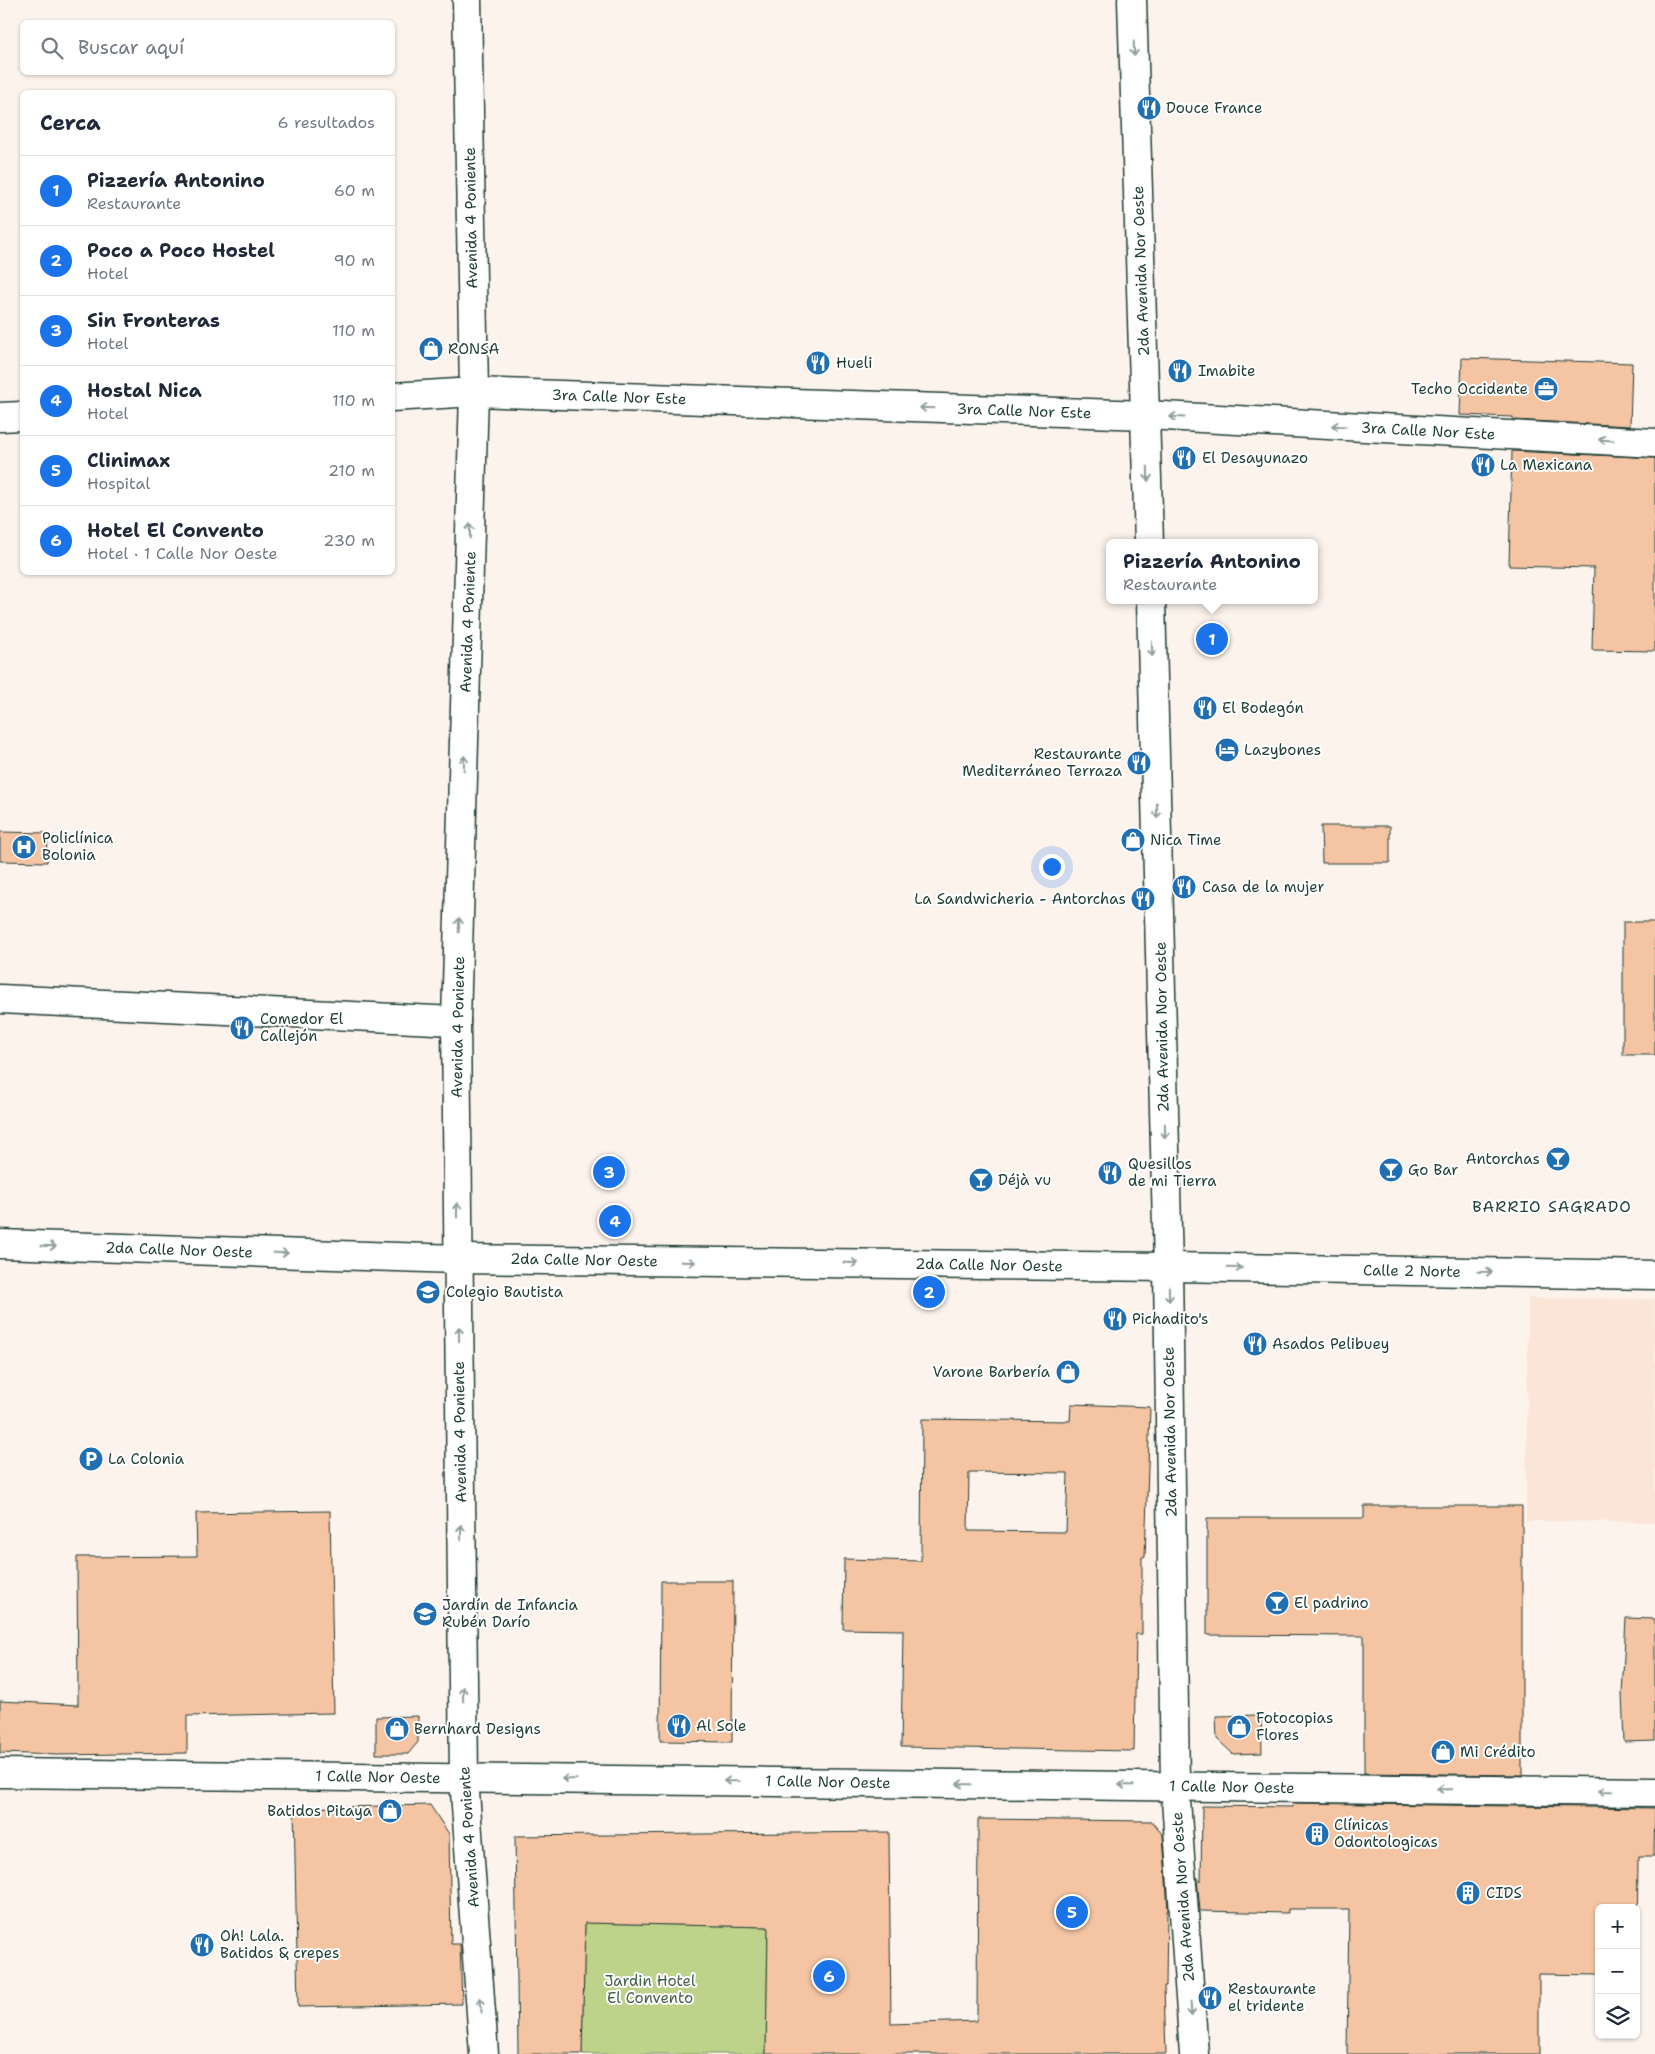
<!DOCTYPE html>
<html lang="es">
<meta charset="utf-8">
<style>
:root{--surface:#fff;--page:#f2f2f3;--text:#1f2937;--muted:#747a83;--line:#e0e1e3;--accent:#1a73e8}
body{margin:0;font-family:"Shantell Sans",sans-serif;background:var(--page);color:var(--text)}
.controls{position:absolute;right:15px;bottom:15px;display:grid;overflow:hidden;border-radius:8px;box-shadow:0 1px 4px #0004}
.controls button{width:45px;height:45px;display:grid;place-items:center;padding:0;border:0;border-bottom:1px solid var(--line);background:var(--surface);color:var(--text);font:25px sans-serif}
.you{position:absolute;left:1051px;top:866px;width:18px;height:18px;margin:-12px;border:4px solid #fff;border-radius:50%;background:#1a73e8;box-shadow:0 0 0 8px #1a73e833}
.badge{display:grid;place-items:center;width:32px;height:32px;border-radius:50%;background:var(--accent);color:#fff;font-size:16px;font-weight:700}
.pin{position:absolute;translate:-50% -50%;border:2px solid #fff;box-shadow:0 1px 5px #0006}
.popup{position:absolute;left:1106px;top:539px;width:212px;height:65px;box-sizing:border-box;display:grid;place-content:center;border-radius:8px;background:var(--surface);filter:drop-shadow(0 1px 4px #0005);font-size:16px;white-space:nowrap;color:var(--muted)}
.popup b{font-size:19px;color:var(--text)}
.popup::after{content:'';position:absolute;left:50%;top:100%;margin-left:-10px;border:10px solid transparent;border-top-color:var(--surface)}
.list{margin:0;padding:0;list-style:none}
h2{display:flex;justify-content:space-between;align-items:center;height:65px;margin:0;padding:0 20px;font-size:21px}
h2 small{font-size:16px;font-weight:400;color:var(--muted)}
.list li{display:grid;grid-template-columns:32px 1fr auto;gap:15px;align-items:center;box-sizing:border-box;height:70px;padding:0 20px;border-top:1px solid var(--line)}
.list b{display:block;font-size:19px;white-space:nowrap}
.list p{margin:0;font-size:16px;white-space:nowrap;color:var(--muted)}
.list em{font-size:16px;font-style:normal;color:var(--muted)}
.icon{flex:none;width:28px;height:28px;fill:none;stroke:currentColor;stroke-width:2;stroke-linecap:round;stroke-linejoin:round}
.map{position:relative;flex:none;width:1655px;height:2054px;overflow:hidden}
.search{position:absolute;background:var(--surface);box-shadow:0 1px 4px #0004;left:20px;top:20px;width:375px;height:55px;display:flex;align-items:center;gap:12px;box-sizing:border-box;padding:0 18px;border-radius:8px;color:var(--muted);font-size:19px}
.panel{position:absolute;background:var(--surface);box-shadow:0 1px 4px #0004;left:20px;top:90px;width:375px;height:485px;border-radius:8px}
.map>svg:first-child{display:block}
.built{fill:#fae5d7}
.green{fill:#bdd38a;stroke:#6e885f}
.building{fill:#f4c4a3;stroke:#1f3d34;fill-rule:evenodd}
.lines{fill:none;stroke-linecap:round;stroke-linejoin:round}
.minor-casing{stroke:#1f3d34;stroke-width:31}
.tertiary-casing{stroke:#1f3d34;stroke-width:31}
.minor{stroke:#fff;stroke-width:28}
.tertiary{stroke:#fff;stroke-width:28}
.oneway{stroke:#8f9e9a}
.labels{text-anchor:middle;stroke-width:4;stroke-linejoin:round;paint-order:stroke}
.poi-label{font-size:15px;fill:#1f3d34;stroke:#fff;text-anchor:start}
.street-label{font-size:15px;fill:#1f3d34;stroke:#fff}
.park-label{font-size:15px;fill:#46624a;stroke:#fff}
.neighbourhood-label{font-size:16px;letter-spacing:1px;fill:#1f3d34;stroke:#fff}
</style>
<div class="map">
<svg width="1655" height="2054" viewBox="0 0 1655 2054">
<rect width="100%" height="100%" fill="#fdf3ed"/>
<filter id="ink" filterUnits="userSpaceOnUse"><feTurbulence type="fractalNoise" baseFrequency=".02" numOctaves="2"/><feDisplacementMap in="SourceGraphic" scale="10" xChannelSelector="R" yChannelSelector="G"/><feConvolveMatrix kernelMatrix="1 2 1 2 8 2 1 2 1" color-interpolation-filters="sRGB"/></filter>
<g filter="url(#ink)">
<!-- built -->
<polygon class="built" points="1528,1298 1655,1299 1655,1522 1526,1521"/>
<!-- green -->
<polygon class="green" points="585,1923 768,1927 766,2054 582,2054"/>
<!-- building -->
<g class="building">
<polygon points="1462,358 1632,363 1630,426 1513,420 1513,417 1460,415"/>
<polygon points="1512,451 1655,458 1655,651 1592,650 1594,568 1509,566"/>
<polygon points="1321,826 1390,826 1390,863 1322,863"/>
<polygon points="0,832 48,833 47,862 0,861"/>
<rect x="1623" y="922" width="32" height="133"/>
<path d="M 1071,1404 L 1150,1407 L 1145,1557 L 1142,1557 L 1142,1634 L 1136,1634 L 1134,1751 L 901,1747 L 903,1630 L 843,1629 L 844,1559 L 921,1561 L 922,1419 L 1070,1421 ZM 969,1472 L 1068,1473 L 1066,1532 L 968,1531 Z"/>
<polygon points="1364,1506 1522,1506 1522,1775 1364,1773 1364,1636 1207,1635 1207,1518 1364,1518"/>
<polygon points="330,1511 334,1713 187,1716 187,1753 58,1755 0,1753 0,1701 78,1705 77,1557 197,1556 196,1513"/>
<polygon points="661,1581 733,1581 732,1742 660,1741"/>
<polygon points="1626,1618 1655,1619 1655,1741 1624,1742 1622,1694"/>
<polygon points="1261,1715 1262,1753 1233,1754 1217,1739 1216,1716"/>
<polygon points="418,1716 418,1742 408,1754 376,1754 376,1717"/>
<polygon points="1293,1803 1655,1808 1654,1856 1638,1856 1637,1955 1636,1908 1599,1908 1599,1975 1539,1974 1539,2054 1347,2054 1349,1909 1288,1909 1288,1913 1200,1911 1197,1877 1201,1882 1202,1806 1293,1807"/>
<polygon points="430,1805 449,1834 451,1944 460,1944 462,2004 298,2007 294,1808"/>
<polygon points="978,1819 1151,1821 1163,1835 1168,1911 1167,1911 1166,1986 1164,1986 1166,2054 766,2054 768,1927 585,1923 582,2054 518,2054 515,1836 889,1832 891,2024 977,2021"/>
</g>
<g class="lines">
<defs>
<g id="minor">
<polyline points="392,397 474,392 1146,415 1655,443"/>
<polyline points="0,417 22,416"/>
<polyline points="0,999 456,1021"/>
<polyline points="0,1244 458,1259 1168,1267 1655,1275"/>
<polyline points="464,1778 456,1021 474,392 467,0"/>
</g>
<g id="tertiary">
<polyline points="1132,0 1149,543"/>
<polyline points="1151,600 1168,1267 1175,1786 1194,2054"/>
<polyline points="0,1773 1655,1792"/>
<polyline points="464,1778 484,2054"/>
</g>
</defs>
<!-- minor casing -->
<use href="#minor" class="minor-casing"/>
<!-- tertiary casing -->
<use href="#tertiary" class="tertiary-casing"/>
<!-- minor -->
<use href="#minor" class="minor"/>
<!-- tertiary -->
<use href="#tertiary" class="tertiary"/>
</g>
<!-- one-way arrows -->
<defs><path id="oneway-shaft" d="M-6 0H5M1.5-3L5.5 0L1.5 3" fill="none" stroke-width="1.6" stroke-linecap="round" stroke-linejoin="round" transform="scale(1.25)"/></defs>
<g class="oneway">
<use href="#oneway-shaft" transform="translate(1134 49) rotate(88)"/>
<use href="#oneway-shaft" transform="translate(927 408) rotate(-178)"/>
<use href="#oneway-shaft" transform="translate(1177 417) rotate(-177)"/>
<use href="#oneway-shaft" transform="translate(1339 426) rotate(-177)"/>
<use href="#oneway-shaft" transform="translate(1606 440) rotate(-177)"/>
<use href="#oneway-shaft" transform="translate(1148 474) rotate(89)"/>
<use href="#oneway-shaft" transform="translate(470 531) rotate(-88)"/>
<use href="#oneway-shaft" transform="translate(1152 649) rotate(89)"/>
<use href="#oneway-shaft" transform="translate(464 763) rotate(-88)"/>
<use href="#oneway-shaft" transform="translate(1157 811) rotate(89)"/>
<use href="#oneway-shaft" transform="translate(459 925) rotate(-88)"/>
<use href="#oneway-shaft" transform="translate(1165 1131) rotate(89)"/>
<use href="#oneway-shaft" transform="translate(457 1210) rotate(-90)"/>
<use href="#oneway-shaft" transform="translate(49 1246) rotate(2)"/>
<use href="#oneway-shaft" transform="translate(281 1253) rotate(2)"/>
<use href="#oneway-shaft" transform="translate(688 1262) rotate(1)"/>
<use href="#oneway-shaft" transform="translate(851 1263) rotate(1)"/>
<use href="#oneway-shaft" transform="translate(1235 1268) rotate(1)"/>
<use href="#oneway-shaft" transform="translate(1485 1272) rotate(1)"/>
<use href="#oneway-shaft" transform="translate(1169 1294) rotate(89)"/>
<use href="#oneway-shaft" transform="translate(459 1334) rotate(-91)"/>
<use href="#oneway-shaft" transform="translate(461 1532) rotate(-91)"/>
<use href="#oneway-shaft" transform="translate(463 1694) rotate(-91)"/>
<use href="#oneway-shaft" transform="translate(569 1779) rotate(-179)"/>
<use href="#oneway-shaft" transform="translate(731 1781) rotate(-179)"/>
<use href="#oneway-shaft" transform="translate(964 1784) rotate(-179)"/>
<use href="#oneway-shaft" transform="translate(1126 1785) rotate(-179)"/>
<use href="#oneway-shaft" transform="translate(1444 1789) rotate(-179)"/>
<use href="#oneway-shaft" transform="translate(1606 1791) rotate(-179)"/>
<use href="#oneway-shaft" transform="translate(481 2005) rotate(-94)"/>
<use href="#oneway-shaft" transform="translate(1191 2009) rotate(86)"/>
</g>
</g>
<!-- icons -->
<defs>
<symbol id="restaurant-disc" viewBox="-11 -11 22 22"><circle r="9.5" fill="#1f6fb2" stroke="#fff"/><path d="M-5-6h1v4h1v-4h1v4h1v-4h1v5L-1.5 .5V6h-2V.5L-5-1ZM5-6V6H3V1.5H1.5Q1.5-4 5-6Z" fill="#fff"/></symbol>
<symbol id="shop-disc" viewBox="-11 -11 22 22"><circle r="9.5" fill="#1f6fb2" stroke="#fff"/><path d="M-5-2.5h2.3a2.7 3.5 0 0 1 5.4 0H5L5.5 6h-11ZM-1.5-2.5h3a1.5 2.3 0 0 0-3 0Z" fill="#fff"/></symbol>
<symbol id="office-disc" viewBox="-11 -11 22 22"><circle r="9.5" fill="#1f6fb2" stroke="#fff"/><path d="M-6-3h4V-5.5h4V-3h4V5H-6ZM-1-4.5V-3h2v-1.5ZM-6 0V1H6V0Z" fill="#fff"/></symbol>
<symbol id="hotel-disc" viewBox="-11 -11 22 22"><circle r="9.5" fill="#1f6fb2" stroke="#fff"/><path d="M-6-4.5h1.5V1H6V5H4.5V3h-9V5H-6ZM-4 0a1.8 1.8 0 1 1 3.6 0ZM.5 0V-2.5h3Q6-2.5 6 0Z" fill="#fff"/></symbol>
<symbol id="hospital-disc" viewBox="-11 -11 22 22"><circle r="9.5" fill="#1f6fb2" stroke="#fff"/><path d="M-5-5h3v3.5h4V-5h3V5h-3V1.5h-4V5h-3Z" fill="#fff"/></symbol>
<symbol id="bar-disc" viewBox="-11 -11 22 22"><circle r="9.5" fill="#1f6fb2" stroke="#fff"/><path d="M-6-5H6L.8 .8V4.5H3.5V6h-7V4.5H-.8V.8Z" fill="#fff"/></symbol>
<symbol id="school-disc" viewBox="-11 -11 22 22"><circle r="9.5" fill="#1f6fb2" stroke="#fff"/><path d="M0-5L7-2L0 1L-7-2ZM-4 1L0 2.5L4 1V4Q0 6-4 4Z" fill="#fff"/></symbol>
<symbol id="parking-disc" viewBox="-11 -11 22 22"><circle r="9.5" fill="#1f6fb2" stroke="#fff"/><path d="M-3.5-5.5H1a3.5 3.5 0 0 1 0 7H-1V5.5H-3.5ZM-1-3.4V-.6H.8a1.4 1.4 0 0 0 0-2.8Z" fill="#fff"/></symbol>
<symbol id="building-disc" viewBox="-11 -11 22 22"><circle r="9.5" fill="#1f6fb2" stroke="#fff"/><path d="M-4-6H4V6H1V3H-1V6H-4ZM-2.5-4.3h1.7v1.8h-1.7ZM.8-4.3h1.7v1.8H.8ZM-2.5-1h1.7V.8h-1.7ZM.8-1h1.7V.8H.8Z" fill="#fff"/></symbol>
</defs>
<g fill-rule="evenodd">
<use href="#restaurant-disc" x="1135" y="94" width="28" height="28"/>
<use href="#shop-disc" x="417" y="335" width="28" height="28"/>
<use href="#restaurant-disc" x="804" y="349" width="28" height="28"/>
<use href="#restaurant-disc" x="1166" y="357" width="28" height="28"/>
<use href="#office-disc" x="1532" y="375" width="28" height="28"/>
<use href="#restaurant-disc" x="1170" y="444" width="28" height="28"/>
<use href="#restaurant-disc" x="1469" y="451" width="28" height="28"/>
<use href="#restaurant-disc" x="1191" y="694" width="28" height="28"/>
<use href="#hotel-disc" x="1213" y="736" width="28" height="28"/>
<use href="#restaurant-disc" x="1125" y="749" width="28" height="28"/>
<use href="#shop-disc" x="1119" y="826" width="28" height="28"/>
<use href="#hospital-disc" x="10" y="833" width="28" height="28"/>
<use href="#restaurant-disc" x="1170" y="873" width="28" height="28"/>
<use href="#restaurant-disc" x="1129" y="885" width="28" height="28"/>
<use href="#restaurant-disc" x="228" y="1014" width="28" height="28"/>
<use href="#bar-disc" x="1544" y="1145" width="28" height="28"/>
<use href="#bar-disc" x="1377" y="1156" width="28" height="28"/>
<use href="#restaurant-disc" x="1096" y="1159" width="28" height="28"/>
<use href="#bar-disc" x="967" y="1166" width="28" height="28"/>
<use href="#school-disc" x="414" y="1278" width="28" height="28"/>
<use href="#restaurant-disc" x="1101" y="1305" width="28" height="28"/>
<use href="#restaurant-disc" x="1241" y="1330" width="28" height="28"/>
<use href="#shop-disc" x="1054" y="1358" width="28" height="28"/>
<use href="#parking-disc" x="77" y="1445" width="28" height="28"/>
<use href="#bar-disc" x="1263" y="1589" width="28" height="28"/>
<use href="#school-disc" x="411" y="1600" width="28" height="28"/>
<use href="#restaurant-disc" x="665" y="1712" width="28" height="28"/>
<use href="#shop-disc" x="1225" y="1713" width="28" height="28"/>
<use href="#shop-disc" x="383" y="1715" width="28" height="28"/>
<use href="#shop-disc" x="1429" y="1738" width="28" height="28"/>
<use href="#shop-disc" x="376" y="1797" width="28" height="28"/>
<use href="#building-disc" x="1303" y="1820" width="28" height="28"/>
<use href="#building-disc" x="1454" y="1879" width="28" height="28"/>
<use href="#restaurant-disc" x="188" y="1931" width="28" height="28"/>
<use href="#restaurant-disc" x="1196" y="1984" width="28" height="28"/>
</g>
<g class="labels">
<!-- poi labels -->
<g class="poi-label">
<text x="1166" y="113">Douce France</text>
<text x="448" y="354">RONSA</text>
<text x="836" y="368">Hueli</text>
<text x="1198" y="376">Imabite</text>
<text x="1528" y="394" text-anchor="end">Techo Occidente</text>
<text x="1202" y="463">El Desayunazo</text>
<text x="1500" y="470">La Mexicana</text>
<text x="1222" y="713">El Bodegón</text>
<text x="1244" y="755">Lazybones</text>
<text x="1122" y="759" text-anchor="end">Restaurante<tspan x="1122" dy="17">Mediterráneo Terraza</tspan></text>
<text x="42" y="843">Policlínica<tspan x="42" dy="17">Bolonia</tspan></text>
<text x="1150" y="845">Nica Time</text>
<text x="1202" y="892">Casa de la mujer</text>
<text x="1126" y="904" text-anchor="end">La Sandwicheria - Antorchas</text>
<text x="260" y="1024">Comedor El<tspan x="260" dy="17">Callejón</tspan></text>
<text x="1540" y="1164" text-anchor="end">Antorchas</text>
<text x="1128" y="1169">Quesillos<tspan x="1128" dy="17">de mi Tierra</tspan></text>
<text x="1408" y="1175">Go Bar</text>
<text x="998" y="1185">Déjà vu</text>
<text x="446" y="1297">Colegio Bautista</text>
<text x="1132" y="1324">Pichadito's</text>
<text x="1272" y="1349">Asados Pelibuey</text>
<text x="1050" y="1377" text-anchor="end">Varone Barbería</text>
<text x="108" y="1464">La Colonia</text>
<text x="1294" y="1608">El padrino</text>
<text x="442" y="1610">Jardín de Infancia<tspan x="442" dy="17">Rubén Darío</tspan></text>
<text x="1256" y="1723">Fotocopias<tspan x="1256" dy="17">Flores</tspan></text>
<text x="696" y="1731">Al Sole</text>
<text x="414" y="1734">Bernhard Designs</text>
<text x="1460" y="1757">Mi Crédito</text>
<text x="372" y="1816" text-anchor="end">Batidos Pitaya</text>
<text x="1334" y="1830">Clínicas<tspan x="1334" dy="17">Odontologicas</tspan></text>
<text x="1486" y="1898">CIDS</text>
<text x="220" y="1941">Oh! Lala.<tspan x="220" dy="17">Batidos &amp; crepes</tspan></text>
<text x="1228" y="1994">Restaurante<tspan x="1228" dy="17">el tridente</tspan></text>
</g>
<!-- street labels -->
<g class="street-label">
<text transform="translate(471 218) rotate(-91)" y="5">Avenida 4 Poniente</text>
<text transform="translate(1141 271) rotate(-92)" y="5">2da Avenida Nor Oeste</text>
<text transform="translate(619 397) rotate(2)" y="5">3ra Calle Nor Este</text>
<text transform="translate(1024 411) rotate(2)" y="5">3ra Calle Nor Este</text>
<text transform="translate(1428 431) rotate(3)" y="5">3ra Calle Nor Este</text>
<text transform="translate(468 622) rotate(-88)" y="5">Avenida 4 Poniente</text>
<text transform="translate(458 1027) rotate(-89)" y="5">Avenida 4 Poniente</text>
<text transform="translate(1162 1027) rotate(-91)" y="5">2da Avenida Nor Oeste</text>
<text transform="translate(179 1250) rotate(2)" y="5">2da Calle Nor Oeste</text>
<text transform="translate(584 1260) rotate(1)" y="5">2da Calle Nor Oeste</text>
<text transform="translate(989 1265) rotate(1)" y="5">2da Calle Nor Oeste</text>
<text transform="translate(1412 1271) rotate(1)" y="5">Calle 2 Norte</text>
<text transform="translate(460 1432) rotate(-91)" y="5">Avenida 4 Poniente</text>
<text transform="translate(1170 1432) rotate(-91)" y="5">2da Avenida Nor Oeste</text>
<text transform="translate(378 1777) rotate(1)" y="5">1 Calle Nor Oeste</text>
<text transform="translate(828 1782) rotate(1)" y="5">1 Calle Nor Oeste</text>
<text transform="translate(1232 1787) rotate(1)" y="5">1 Calle Nor Oeste</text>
<text transform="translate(469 1837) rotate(-94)" y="5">Avenida 4 Poniente</text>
<text transform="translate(1183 1897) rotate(-94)" y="5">2da Avenida Nor Oeste</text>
</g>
<!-- park labels -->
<g class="park-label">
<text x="650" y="1986">Jardin Hotel<tspan x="650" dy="17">El Convento</tspan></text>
</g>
<!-- neighbourhood labels -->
<g class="neighbourhood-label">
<text x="1552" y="1212">BARRIO SAGRADO</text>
</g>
</g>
</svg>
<div class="controls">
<button>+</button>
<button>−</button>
<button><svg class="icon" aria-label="layers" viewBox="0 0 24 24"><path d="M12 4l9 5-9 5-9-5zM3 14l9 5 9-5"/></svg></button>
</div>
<div class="you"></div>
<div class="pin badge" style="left:1212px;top:639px">1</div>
<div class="popup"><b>Pizzería Antonino</b>Restaurante</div>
<div class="pin badge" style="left:929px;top:1292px">2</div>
<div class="pin badge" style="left:609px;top:1172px">3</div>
<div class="pin badge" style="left:615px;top:1221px">4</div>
<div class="pin badge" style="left:1072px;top:1912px">5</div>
<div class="pin badge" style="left:829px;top:1976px">6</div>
<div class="search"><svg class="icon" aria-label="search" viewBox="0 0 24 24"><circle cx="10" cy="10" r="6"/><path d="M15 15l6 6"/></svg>Buscar aquí</div>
<section class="panel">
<h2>Cerca<small>6 resultados</small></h2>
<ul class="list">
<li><span class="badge">1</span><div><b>Pizzería Antonino</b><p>Restaurante</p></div><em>60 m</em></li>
<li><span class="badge">2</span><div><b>Poco a Poco Hostel</b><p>Hotel</p></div><em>90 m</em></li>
<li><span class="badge">3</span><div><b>Sin Fronteras</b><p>Hotel</p></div><em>110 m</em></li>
<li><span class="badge">4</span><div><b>Hostal Nica</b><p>Hotel</p></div><em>110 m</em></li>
<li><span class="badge">5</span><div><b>Clinimax</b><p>Hospital</p></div><em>210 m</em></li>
<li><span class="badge">6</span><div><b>Hotel El Convento</b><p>Hotel · 1 Calle Nor Oeste</p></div><em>230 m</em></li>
</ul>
</section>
</div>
